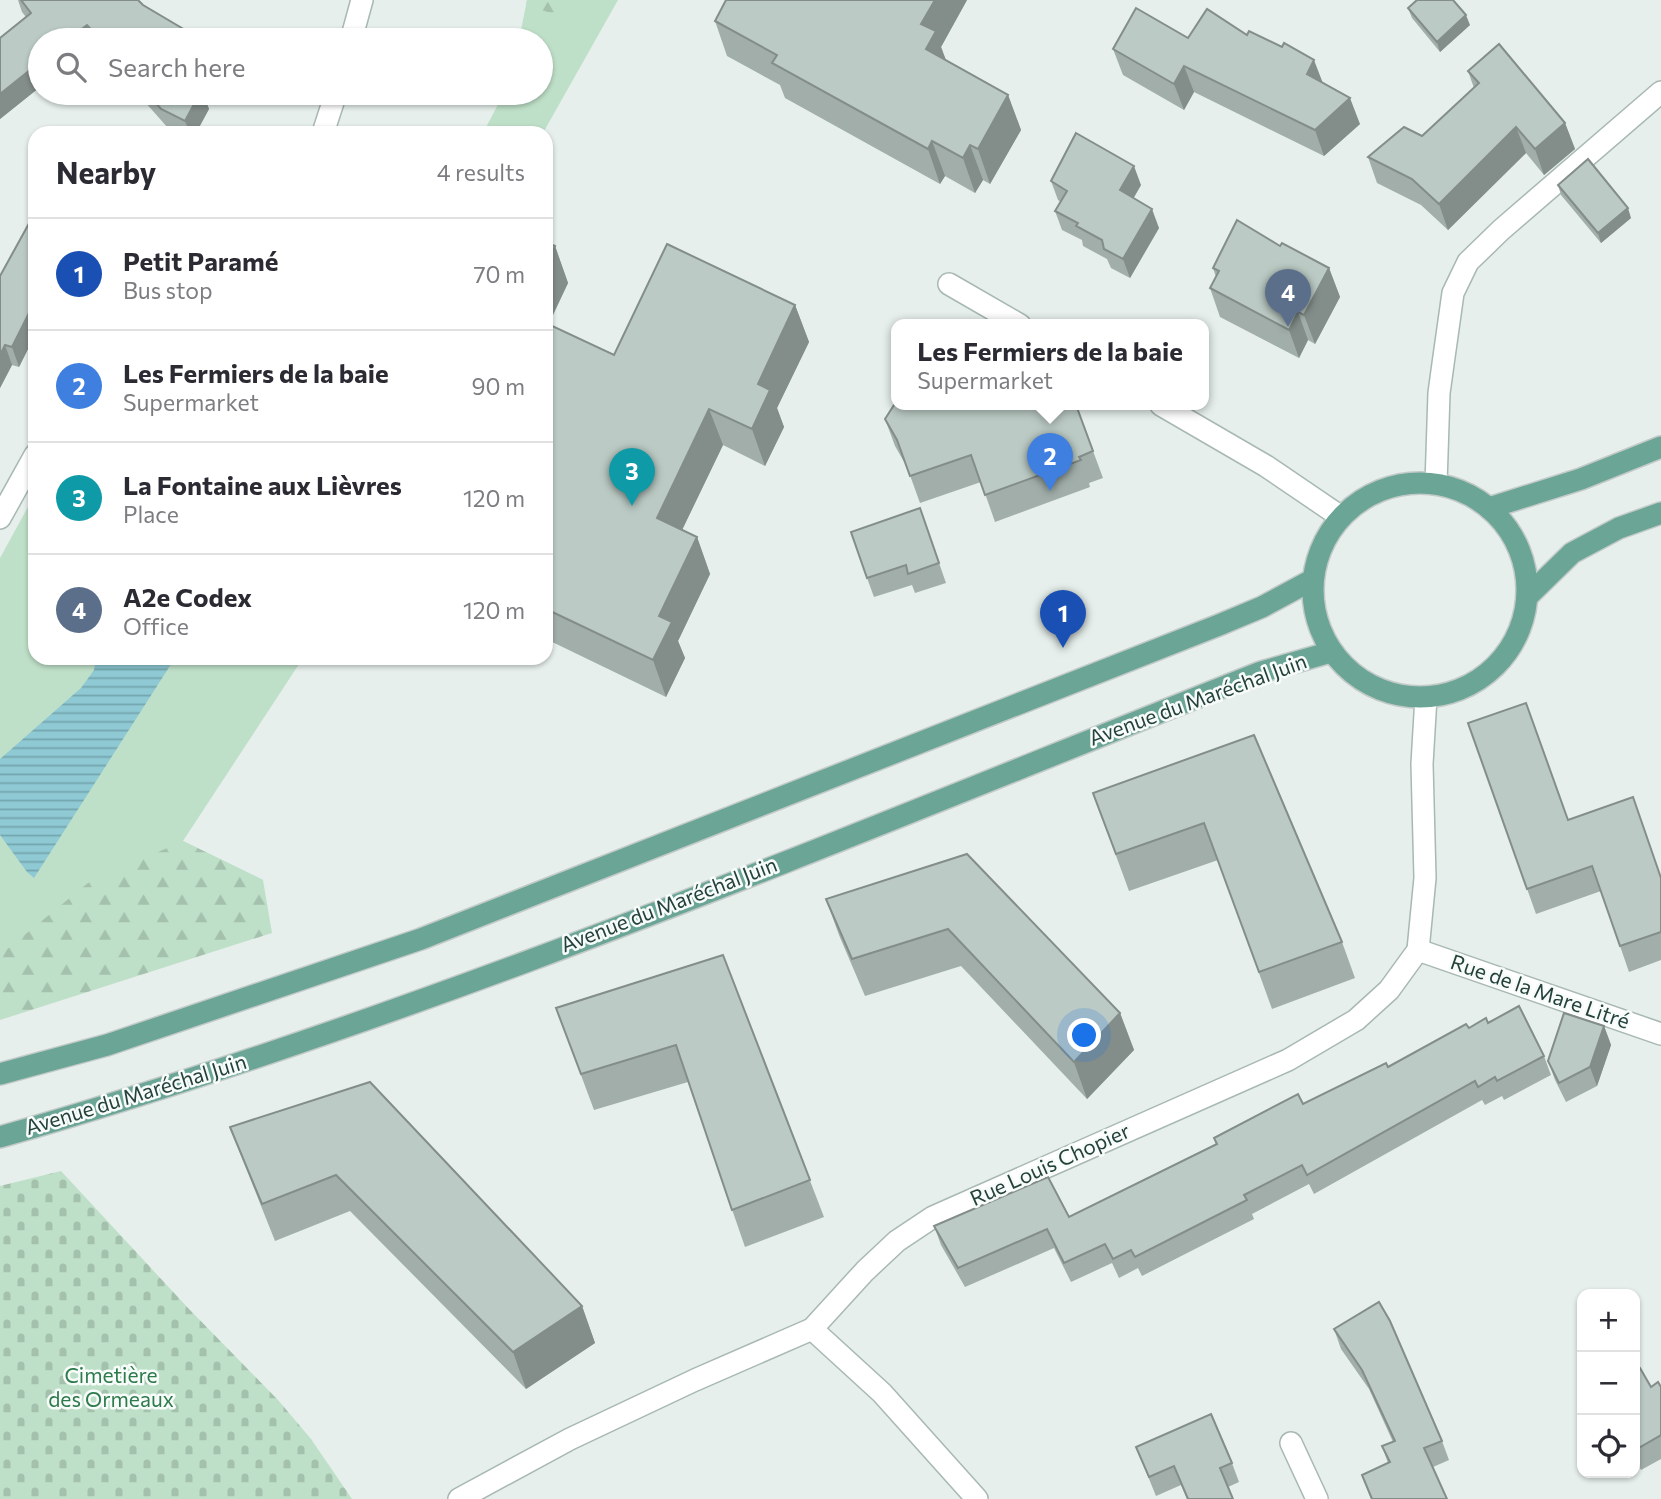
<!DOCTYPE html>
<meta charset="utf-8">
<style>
:root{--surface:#fff;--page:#f7f7f7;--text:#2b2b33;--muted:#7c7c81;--line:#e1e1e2;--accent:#855347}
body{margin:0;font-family:Commissioner,sans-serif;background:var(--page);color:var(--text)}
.controls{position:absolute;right:21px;bottom:21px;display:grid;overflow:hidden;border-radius:14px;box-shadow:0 2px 5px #0004}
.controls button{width:63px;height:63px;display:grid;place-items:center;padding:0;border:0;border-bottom:2px solid var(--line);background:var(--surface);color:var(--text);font:35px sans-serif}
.you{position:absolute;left:1085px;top:1036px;width:24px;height:24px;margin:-18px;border:5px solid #fff;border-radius:50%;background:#1a73e8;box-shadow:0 0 0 10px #1a73e833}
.badge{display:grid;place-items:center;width:46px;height:46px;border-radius:50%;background:var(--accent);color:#fff;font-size:23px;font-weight:700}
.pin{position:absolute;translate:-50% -58px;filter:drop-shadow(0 2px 4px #0008)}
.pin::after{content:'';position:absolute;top:37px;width:24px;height:21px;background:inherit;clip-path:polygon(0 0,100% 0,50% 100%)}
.popup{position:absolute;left:891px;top:319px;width:318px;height:91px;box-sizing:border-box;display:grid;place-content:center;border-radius:14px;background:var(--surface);filter:drop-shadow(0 2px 5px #0005);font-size:23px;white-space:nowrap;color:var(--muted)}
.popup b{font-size:26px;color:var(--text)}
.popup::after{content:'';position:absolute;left:50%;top:100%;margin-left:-14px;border:14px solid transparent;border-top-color:var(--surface)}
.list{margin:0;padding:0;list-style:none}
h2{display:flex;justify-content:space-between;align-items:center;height:91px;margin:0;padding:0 28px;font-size:30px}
h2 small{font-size:23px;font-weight:400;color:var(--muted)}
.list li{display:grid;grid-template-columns:46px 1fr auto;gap:21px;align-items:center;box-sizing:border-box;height:112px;padding:0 28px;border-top:2px solid var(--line)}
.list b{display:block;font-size:26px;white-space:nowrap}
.list p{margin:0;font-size:23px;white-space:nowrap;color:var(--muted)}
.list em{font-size:23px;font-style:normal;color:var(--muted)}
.icon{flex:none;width:38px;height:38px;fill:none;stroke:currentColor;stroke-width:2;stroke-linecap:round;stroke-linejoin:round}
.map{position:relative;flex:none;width:1661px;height:1499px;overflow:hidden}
.search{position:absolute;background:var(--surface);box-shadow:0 2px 5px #0004;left:28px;top:28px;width:525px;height:77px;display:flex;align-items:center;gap:18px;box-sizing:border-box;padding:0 24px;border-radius:38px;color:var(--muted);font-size:26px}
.panel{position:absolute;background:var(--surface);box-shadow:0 2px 5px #0004;left:28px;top:126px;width:525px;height:539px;border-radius:21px}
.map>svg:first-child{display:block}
.grass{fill:#bfe0c8}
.forest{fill:url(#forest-firs)}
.cemetery{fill:url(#cemetery-stones)}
.water{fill:url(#water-rules)}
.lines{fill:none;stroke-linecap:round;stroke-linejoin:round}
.minor-casing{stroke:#a8b8b2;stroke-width:24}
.primary-casing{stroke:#c2cac8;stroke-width:24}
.minor{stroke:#fff;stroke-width:21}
.primary{stroke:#6aa596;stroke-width:21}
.wall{fill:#a1aea9}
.shaded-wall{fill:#838d89}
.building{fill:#bbcac4;stroke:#838d89;stroke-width:2}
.labels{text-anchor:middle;stroke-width:5;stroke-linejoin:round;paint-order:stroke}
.street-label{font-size:21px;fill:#24423a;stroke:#f7fbf9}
.park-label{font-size:21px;fill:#2d7a4b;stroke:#f7fbf9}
</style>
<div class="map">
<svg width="1661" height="1499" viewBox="0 0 1661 1499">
<defs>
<pattern id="forest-firs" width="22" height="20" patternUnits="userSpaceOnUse" patternTransform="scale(1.75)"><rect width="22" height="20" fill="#bfe0c8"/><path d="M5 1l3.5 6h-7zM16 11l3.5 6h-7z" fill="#a4c1ad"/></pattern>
<pattern id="cemetery-stones" width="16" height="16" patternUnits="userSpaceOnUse" patternTransform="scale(1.75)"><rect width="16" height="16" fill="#bfe0c8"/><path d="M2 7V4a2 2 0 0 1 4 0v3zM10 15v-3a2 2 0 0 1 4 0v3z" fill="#a4c1ad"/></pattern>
<pattern id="water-rules" width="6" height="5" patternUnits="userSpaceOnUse" patternTransform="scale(1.75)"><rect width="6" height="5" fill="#8ec9d4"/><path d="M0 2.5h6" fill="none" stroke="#74a5ad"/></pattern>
</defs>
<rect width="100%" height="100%" fill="#e6efeb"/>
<!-- grass -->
<g class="grass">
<polygon points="527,0 618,0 543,133 483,133 504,93 541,93 541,40 519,40"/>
<polygon points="35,494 35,658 303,658 183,841 263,880 0,1019 0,558"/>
</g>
<!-- forest -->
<g class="forest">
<polygon points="527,0 581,0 570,19 526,5"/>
<polygon points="183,841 263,880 272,933 0,1020 0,955 88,883"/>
</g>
<!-- cemetery -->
<polygon class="cemetery" points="61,1171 188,1308 278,1400 311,1439 352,1499 0,1499 0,1186"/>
<!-- water -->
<polygon class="water" points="96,658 175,658 34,878 27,872 0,835 0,759 81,688 94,670"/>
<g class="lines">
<defs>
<g id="minor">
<polyline points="351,40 362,0"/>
<polyline points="323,133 336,93"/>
<polyline points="949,284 1020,325"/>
<polyline points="1161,405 1266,466 1341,517"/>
<polyline points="1436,484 1439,393 1443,364 1453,293 1468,262 1501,230 1661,92"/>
<polyline points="0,518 35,455"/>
<polyline points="1418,950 1661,1034"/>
<polyline points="812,1329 882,1393 977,1499"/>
<polyline points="1291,1443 1317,1499"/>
<polyline points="459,1499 570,1439 695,1380 812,1329 865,1271 897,1241 933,1217 1288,1060 1356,1020 1389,990 1418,950 1425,878 1422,764 1426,697"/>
</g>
<g id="primary">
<circle cx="1420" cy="590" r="107"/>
<polyline points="1489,508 1581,479 1661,447"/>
<polyline points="1527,597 1572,553 1619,528 1661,513"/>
<polyline points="0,1074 107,1045 421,939 1219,625 1262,607 1312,580"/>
<path d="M 0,1137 C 431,1014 845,837 1261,672 L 1331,652"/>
</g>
</defs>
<!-- minor casing -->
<use href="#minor" class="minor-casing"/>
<!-- primary casing -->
<use href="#primary" class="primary-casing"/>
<!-- minor -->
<use href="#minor" class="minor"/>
<!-- primary -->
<use href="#primary" class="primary"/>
</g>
<!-- wall -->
<g class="wall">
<polygon points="18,0 138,0 143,5 202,40 40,40 40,87 0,119 0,38 26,17 22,12"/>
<polygon points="726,0 967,0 941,47 946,60 1008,95 1021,130 990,184 983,180 975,193 945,176 940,184 785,98 780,85 727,56 715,21"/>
<polygon points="1408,8 1470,25 1440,52 1412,18"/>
<polygon points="1247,35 1322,82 1360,124 1324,156 1194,92 1184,110 1123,75 1113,49 1188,38"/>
<polygon points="1468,71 1565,123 1575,149 1544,175 1526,153 1448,230 1421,205 1377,183 1368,157 1422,136 1474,88"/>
<polygon points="137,93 203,93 209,109 196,133 178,133 168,128"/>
<polygon points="1051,181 1141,185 1133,198 1159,228 1130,278 1111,268 1107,259 1083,246 1082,240 1062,230 1055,211 1061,202 1058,200"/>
<polygon points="1558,185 1631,218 1601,243 1561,195"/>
<polygon points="35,220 35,335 19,367 12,365 0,388 0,276"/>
<polygon points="546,242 555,246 568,283 549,324 614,355 795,305 809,342 777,408 784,427 765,466 723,445 682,530 697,537 710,574 678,641 685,658 666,697 546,639"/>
<polygon points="1280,246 1329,268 1340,297 1315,344 1308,340 1299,358 1220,317 1210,288 1216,277 1213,268"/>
<polygon points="1076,405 1103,478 1089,483 1090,487 995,522 981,482 920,503 907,467 895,446 885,419"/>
<polygon points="920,508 946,583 915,593 912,585 874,597 867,578"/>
<polygon points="1468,723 1568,820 1661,877 1661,960 1629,972 1601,891 1536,914"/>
<polygon points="1254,735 1342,942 1355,978 1272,1009 1218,860 1129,891 1093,793"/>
<polygon points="967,854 1120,1013 1134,1050 1087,1099 961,966 865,996 839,935 826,899"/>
<polygon points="723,955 824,1217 745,1247 688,1082 594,1110 556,1008"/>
<polygon points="1488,1023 1544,1056 1551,1075 1504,1100 1502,1096 1485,1105 1482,1100 1314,1194 1309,1184 1252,1214 1254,1219 1142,1276 1138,1268 1119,1278 1112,1263 1071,1282 1054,1248 965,1287 941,1245 934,1226 1069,1217 1216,1144 1214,1138 1303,1104 1388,1067 1469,1028"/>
<polygon points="1604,1026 1611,1045 1597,1086 1566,1102 1555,1080 1548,1061"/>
<polygon points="370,1082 582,1306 595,1343 526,1389 350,1211 275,1241 244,1163 230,1127"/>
<polygon points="1334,1329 1442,1441 1449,1460 1433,1467 1447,1499 1371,1499 1362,1475 1388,1463 1382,1446 1393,1442 1369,1389 1341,1349"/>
<polygon points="1635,1370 1651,1387 1661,1387 1661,1459 1641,1470 1635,1459"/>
<polygon points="1136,1447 1232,1463 1239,1482 1228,1487 1233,1499 1187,1499 1181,1485 1156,1496"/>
</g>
<!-- shaded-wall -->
<g class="shaded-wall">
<polygon points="935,0 967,0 941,47 948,66 926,49 921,24"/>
<polygon points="1466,15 1470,25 1440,52 1437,42"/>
<polygon points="87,25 92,40 67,40"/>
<polygon points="1314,60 1324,86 1307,74"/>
<polygon points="40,62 40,87 0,119 0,94"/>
<polygon points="1184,66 1194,92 1184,110 1174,84"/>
<polygon points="200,93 203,93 209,109 196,133 190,133 185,121"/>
<polygon points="1008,95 1021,130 990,184 978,149"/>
<polygon points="1350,98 1360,124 1324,156 1315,130"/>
<polygon points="1565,123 1575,149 1544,175 1535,149"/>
<polygon points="1516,127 1526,153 1448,230 1439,204"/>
<polygon points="932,141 945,176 940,184 928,149"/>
<polygon points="970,145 983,180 975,193 963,158"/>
<polygon points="1134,166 1141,185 1127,210 1120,190"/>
<polygon points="1628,208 1631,218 1601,243 1598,233"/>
<polygon points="1152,209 1159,228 1130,278 1123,259"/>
<polygon points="555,246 568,283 546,329 546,265"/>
<polygon points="1329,268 1340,297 1315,344 1304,315"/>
<polygon points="35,301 35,335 19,367 12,347"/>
<polygon points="795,305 809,342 777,408 784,427 765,466 752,429 758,384"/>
<polygon points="1298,312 1308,340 1299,358 1289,330"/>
<polygon points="5,345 12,365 0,388 0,355"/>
<polygon points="709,409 723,445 670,555 657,518"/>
<polygon points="697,537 710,574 678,641 685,658 666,697 653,660 659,616"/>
<polygon points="1120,1013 1134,1050 1087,1099 1074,1062"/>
<polygon points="1604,1026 1611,1045 1597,1086 1590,1067"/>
<polygon points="582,1306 595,1343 526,1389 513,1352"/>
</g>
<!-- building -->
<g class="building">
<polygon points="21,0 138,0 143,5 202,40 101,40 87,25 67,40 40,40 40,62 0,94 0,38 31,13"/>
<polygon points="726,0 935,0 921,24 936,31 926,49 1008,95 978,149 970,145 963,158 932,141 928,149 772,63 777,55 715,21"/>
<polygon points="1417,0 1453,0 1466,15 1437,42 1408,8"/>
<polygon points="1136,8 1188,38 1207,9 1247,35 1249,31 1282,47 1284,43 1314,60 1307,74 1350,98 1315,130 1184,66 1174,84 1113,49"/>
<polygon points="1499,44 1565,123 1535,149 1516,127 1439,204 1412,179 1368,157 1404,127 1422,136 1479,83 1468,71"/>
<polygon points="147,93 200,93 185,121 161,109"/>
<polygon points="94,127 106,133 90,133"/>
<polygon points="1076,133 1134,166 1120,190 1152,209 1123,259 1104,249 1102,240 1076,226 1078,223 1055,211 1067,191 1051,181"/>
<polygon points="1588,159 1628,208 1598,233 1558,185"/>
<polygon points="32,218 35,220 35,301 12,347 5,345 0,355 0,276"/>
<polygon points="1237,220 1280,246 1282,243 1329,268 1304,315 1298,312 1289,330 1210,288 1219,271 1213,268"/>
<polygon points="546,242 555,246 546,265"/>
<polygon points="667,244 795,305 758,384 770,390 752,429 709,409 657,518 697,537 659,616 672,622 653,660 546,609 546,494 551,483 546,481 546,323 614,355"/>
<polygon points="896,402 896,405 1076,405 1093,451 1079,457 1081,460 985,495 971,455 910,476 897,440 885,419"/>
<polygon points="920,508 939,563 908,574 906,565 867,578 851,532"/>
<polygon points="1526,703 1568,820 1633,797 1661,878 1661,932 1620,946 1592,866 1527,889 1468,723"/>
<polygon points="1254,735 1342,942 1259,972 1204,823 1116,854 1093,793"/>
<polygon points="967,854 1120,1013 1074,1062 948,929 852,959 826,899"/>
<polygon points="723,955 810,1180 732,1210 676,1045 581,1074 556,1008"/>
<polygon points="1519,1006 1544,1056 1497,1081 1495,1077 1478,1087 1475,1081 1307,1175 1302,1165 1244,1195 1247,1200 1135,1257 1131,1250 1113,1259 1105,1244 1064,1263 1047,1229 958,1268 934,1226 1048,1177 1069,1217 1217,1144 1214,1138 1298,1094 1303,1104 1386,1063 1388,1067 1466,1024 1469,1028 1486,1018 1488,1023"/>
<polygon points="1564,1013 1604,1026 1590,1067 1559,1083 1548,1061"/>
<polygon points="370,1082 582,1306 513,1352 336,1175 262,1204 230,1127"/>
<polygon points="1379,1302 1390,1321 1442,1441 1424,1448 1447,1499 1372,1499 1362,1475 1390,1462 1382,1446 1395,1441 1362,1370 1334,1329"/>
<polygon points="1640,1368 1651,1387 1658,1382 1661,1387 1661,1435 1635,1450 1635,1370"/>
<polygon points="1211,1414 1232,1463 1220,1468 1233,1499 1188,1499 1174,1466 1149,1477 1136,1447"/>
</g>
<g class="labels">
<!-- street labels -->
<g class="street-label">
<text transform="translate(1198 700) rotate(-20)" y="7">Avenue du Maréchal Juin</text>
<text transform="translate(669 905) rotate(-21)" y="7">Avenue du Maréchal Juin</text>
<text transform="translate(1540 992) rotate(19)" y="7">Rue de la Mare Litré</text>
<text transform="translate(136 1095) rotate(-17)" y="7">Avenue du Maréchal Juin</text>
<text transform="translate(1050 1165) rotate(-24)" y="7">Rue Louis Chopier</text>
</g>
<!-- park labels -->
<g class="park-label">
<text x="111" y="1383">Cimetière<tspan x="111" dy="24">des Ormeaux</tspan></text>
</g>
</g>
</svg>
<div class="controls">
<button>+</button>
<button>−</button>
<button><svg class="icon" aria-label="locate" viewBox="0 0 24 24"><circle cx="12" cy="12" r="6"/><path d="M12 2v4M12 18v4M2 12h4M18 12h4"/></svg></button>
</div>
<div class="you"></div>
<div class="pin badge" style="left:1063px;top:648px;background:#1a4fb4">1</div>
<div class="pin badge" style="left:1050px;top:491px;background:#3f7fe0">2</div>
<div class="popup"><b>Les Fermiers de la baie</b>Supermarket</div>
<div class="pin badge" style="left:632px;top:506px;background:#0f9aa8">3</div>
<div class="pin badge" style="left:1288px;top:327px;background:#5c6f8a">4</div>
<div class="search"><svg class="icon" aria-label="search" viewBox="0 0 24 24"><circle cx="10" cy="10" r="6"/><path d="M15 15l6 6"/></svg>Search here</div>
<section class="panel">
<h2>Nearby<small>4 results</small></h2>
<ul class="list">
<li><span class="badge" style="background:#1a4fb4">1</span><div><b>Petit Paramé</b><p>Bus stop</p></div><em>70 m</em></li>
<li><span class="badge" style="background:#3f7fe0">2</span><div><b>Les Fermiers de la baie</b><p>Supermarket</p></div><em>90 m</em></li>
<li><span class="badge" style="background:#0f9aa8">3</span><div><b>La Fontaine aux Lièvres</b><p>Place</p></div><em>120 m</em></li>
<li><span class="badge" style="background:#5c6f8a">4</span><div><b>A2e Codex</b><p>Office</p></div><em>120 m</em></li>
</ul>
</section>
</div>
